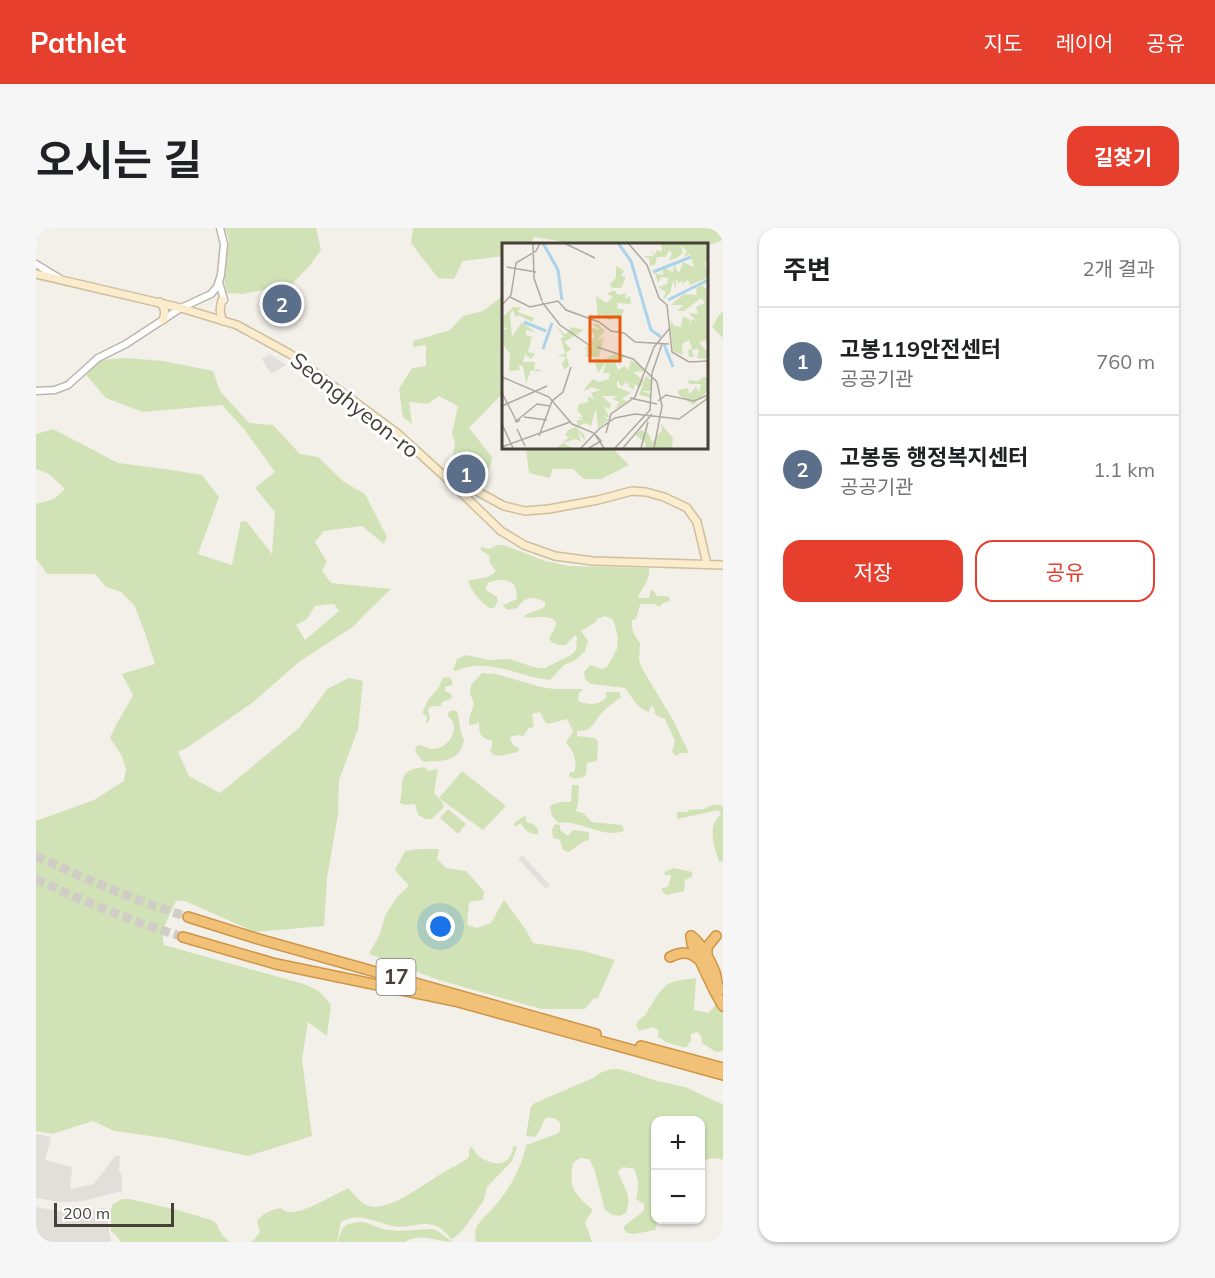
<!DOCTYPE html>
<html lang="ko">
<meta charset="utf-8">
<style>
:root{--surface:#fff;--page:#f6f6f6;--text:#202124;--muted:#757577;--line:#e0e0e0;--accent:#e63f2d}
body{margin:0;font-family:Mulish,"Noto Sans KR",sans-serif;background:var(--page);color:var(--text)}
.controls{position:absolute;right:18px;bottom:18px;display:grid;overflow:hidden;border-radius:12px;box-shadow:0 2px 4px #0004}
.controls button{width:54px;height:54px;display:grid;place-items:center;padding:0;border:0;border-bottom:2px solid var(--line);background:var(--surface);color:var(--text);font:30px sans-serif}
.scale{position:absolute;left:18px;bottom:15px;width:120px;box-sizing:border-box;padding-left:6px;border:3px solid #464038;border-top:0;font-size:16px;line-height:21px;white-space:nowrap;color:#464038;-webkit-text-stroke:4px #fff;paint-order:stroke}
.you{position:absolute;left:405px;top:699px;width:21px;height:21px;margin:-15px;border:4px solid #fff;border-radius:50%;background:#1a73e8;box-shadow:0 0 0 9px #1a73e833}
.badge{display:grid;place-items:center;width:39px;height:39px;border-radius:50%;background:var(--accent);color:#fff;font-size:20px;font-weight:700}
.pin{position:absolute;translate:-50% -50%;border:3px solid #fff;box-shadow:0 2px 6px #0006}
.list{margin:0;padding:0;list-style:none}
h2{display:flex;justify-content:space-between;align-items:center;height:78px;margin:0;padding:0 24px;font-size:26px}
h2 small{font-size:20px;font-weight:400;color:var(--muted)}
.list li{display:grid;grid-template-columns:39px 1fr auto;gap:18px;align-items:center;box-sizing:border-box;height:108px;padding:0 24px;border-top:2px solid var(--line)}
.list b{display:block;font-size:22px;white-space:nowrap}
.list p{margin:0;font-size:20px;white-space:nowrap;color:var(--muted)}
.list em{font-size:20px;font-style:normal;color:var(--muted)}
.actions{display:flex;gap:12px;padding:18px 24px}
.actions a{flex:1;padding:14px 0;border:2px solid var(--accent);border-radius:18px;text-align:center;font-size:21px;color:var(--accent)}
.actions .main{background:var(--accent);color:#fff}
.map{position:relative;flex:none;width:687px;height:1014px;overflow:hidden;border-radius:18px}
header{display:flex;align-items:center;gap:36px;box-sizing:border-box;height:84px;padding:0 30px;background:var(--accent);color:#fff}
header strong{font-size:28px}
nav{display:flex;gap:33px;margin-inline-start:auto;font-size:21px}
.intro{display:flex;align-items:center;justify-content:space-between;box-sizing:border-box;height:144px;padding:0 36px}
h1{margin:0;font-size:42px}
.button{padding:15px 27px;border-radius:18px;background:var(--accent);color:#fff;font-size:21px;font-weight:700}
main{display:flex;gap:36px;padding:0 36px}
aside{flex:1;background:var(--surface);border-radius:18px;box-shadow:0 2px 4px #0004}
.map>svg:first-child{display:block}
.industrial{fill:#e2deda}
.green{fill:#d1e3b6;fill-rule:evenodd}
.parking{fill:#e2e0dd}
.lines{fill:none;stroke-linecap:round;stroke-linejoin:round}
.motorway-tunnel{stroke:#d0ccc6;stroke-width:9;stroke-dasharray:9 4.5;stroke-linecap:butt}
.tertiary-casing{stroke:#bdb6ac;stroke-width:9}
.secondary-casing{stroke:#cebf9d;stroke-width:10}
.motorway-casing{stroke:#cf9547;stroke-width:12}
.tertiary{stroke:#fff;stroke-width:6}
.secondary{stroke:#faeccc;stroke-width:7}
.motorway{stroke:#f0c177;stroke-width:9}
.labels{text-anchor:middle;stroke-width:6;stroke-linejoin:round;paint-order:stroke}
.shield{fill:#fff;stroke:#7e7974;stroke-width:1.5}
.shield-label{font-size:21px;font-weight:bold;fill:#464038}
.street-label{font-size:22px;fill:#464038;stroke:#fff}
.inset-river{fill:none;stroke:#abd3ea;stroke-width:3}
.inset-road{fill:none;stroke:#aea9a2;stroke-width:1.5}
.view{fill:#e8590c;fill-opacity:0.15;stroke:#e8590c;stroke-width:3}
.inset-edge{fill:none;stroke:#464038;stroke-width:3}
</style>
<header>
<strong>Pathlet</strong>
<nav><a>지도</a><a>레이어</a><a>공유</a></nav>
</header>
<div class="intro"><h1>오시는 길</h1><a class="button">길찾기</a></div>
<main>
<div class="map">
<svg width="687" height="1014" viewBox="0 0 687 1014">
<rect width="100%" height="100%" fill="#f3efe9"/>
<!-- industrial -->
<g class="industrial">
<polygon points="0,906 15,909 9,932 36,939 34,961 58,956 79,928 84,928 83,942 86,947 86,963 47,973 24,974 0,970"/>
<polygon points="0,979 35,985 48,984 69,979 75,1014 0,1014"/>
</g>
<!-- green -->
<g class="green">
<polygon points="189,0 280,0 285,22 275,36 256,56 207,66 191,65 188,51 193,12"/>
<polygon points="377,0 687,0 687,12 671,18 670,16 524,16 524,13 498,9 495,16 468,16 468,28 427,33 418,51 402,50 375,15"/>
<polygon points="468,67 468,168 465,167 433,200 456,229 455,237 446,250 417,227 419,214 416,206 422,178 403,168 392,176 373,174 376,196 367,189 363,161 376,140 390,138 390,117 377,119 377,113 414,102 427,88 447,83"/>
<polygon points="687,83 687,110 676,99 683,87"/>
<path d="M 90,130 L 127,133 L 177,143 L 184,163 L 213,195 L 237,197 L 264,226 L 282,229 L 308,254 L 329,266 L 351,309 L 348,316 L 326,298 L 288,303 L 279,314 L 291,334 L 286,343 L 295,355 L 355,361 L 330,385 L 318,398 L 263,434 L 216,475 L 152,519 L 142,524 L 153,548 L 184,565 L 263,500 L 291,461 L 313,450 L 327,453 L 322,501 L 303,552 L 302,587 L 291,650 L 288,698 L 219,704 L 149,673 L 140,673 L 126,703 L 128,717 L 268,756 L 283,763 L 295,777 L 291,808 L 272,794 L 266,831 L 276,908 L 212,928 L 129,910 L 78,903 L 57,893 L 16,906 L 0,903 L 0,593 L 58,572 L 88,553 L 90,541 L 86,528 L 74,510 C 80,495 90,481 97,467 L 86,446 L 119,436 L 108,402 L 98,377 L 85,364 L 70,359 L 59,346 L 11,346 L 0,330 L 0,276 L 18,271 L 29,261 L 13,246 L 0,241 L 0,206 L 17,201 L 82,235 L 136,242 L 166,247 L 183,269 L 162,326 L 196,337 L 205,293 L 211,294 L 236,326 L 239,284 L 219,260 L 239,244 L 208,201 L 186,177 L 107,184 L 70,170 L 50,147 L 64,132 ZM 298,376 L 303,383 L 269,412 L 260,397 L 271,391 L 279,378 Z"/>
<polygon points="495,219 575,219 593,237 565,251 548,251 537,241 516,241 514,250 493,245 490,220"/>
<path d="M 461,317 L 468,317 L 509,333 L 533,338 L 613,340 C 614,353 607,358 602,369 L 605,370 L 613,370 L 615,362 L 618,363 L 621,368 L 631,368 L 634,370 L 634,373 L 627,375 L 623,379 L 619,376 L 605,376 C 602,381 602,385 600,391 L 596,392 C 595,402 598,407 604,415 L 603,432 L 607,442 L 637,492 L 653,525 L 644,525 L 640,528 L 636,524 L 639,513 L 629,491 L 622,488 L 618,485 L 619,482 L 616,477 L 613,484 C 600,480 597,470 589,460 L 555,456 C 550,453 548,450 548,444 L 554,437 L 566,441 L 571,439 L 581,421 L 582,409 L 578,394 L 576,391 L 569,388 L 561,391 L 560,394 L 545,403 L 552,413 L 549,423 L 546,426 L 538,433 L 528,437 L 514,452 C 484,449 450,428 420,443 L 417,442 L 421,431 L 430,427 L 453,432 L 473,431 L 501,440 L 509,440 L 535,427 L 540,422 L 541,409 L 539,407 L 530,417 C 523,417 518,417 513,411 C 515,405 520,401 520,394 C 509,384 501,392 488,389 L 489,387 L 507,380 L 509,378 L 509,374 C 497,367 488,369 481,380 L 471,382 L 467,377 L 481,371 L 480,361 L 478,356 C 469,351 461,351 452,355 L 450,359 L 450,362 L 461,369 L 462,373 L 458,380 L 453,380 C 444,373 436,364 432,353 C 442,349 453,352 460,343 L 453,334 L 454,328 L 445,322 L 445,319 L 454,321 Z"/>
<path d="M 446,445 L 460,446 L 505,459 L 518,461 L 547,461 L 543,465 L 542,473 C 553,477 561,478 570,470 L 570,464 L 583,464 L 585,469 C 580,472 569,481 565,486 C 561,490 557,499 551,502 C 548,503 544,502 541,503 L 541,508 L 559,510 L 562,514 L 561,533 L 551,535 L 550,547 C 544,551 539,552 533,548 L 534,544 L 538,544 C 542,534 537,522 530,515 L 537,503 L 531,491 L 512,496 L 509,494 L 504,484 L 496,486 L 498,499 L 493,500 L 487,508 L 481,507 L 474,509 C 475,515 477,518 483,520 L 482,524 L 464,528 L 457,527 L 454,522 L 456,519 L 456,513 C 444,509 443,506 443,494 L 440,496 L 433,497 L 433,491 L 438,476 L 434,465 L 435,457 Z"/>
<polygon points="412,449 416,452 416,457 409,459 409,463 414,465 416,468 415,471 406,474 405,478 396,478 392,481 394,491 390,496 391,488 386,486 392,472 403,459 407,450"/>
<path d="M 417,482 L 421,483 C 424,492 423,503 428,512 C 423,535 408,532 388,534 L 382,528 L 379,522 L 382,517 C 387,517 391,520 396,521 C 408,521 418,511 418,499 C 418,494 414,490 411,487 L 414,483 Z"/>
<path d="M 389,539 L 392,543 L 402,541 L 398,565 L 407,575 L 408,579 L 396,591 L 390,591 L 382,587 L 379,576 L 369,577 L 364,575 C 369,553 359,542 389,539 Z"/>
<polygon points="426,543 470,578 447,602 403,570"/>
<path d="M 536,557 L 543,557 L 542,576 L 540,583 L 547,585 L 556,594 L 586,597 L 588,603 C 565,611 545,591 522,595 L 516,588 L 514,578 C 521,573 528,574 535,574 Z"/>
<path d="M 676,577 L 685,577 L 687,580 L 687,633 L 683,634 C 679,620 670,596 685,587 L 683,582 L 641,591 L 641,584 L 652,584 L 652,582 L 668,581 Z"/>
<polygon points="412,581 430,596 422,606 404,590"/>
<path d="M 490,588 L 490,594 C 497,595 503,598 502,606 C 494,607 488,602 485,595 L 480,598 L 478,598 L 478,595 L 487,589 Z"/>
<path d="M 519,596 L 524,597 L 524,602 L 532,608 L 537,602 L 551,604 L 553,605 L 553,612 C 544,614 540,620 532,624 L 527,622 L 524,612 L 517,610 L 516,602 Z"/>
<polygon points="384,621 403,621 401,631 410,640 430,643 448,663 447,672 433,674 431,697 441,700 455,695 468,672 490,702 497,715 548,723 579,732 562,770 557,771 549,781 505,781 403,752 333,726 344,706 349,688 361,669 373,658 359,642 369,623"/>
<polygon points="638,640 656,644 656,649 649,652 648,663 630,667 626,663 626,660 632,659 635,649 634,647 629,647 628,644"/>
<path d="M 660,750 L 658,782 L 673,785 L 687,767 L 687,823 L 680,824 L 666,815 L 665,808 L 661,804 L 655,806 L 655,812 L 650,820 L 630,814 L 622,809 L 622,802 L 617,799 L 603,803 L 600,797 C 602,791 605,791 609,787 C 612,783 614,778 617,774 C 631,752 636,753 660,750 Z"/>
<path d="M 575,841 L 584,841 L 621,853 L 649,859 L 681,874 L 687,876 L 687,932 C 680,929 670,930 665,936 L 664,892 L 620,892 L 620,973 L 617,976 L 619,978 L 620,992 L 622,992 L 619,1002 L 598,1006 L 591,1005 L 587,1000 C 593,993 601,989 608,982 L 608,976 L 600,971 C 603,960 603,951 598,941 L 587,939 L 582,943 C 587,961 597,964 590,985 L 583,988 L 576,987 L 569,982 L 558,940 L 553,931 L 544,930 L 537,935 C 532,961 539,966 557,982 L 549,994 L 556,1014 L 440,1014 L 439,1003 L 441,998 C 447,989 456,982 463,973 C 476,957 486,937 490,917 L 523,905 C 527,893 521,889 510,890 C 505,896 505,903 499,909 L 490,908 L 495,878 L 499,875 L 557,850 L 564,845 Z"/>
<path d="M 435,918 C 438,922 441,927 444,929 C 458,939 476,938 477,918 L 481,919 L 476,933 L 451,959 L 448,972 L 426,1003 L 418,1010 L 415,1011 C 410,1005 404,998 396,997 C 386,994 374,999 363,999 C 344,997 324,982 305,994 L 301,1014 L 213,1014 L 217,1013 L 224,1004 L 221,993 C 225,986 238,981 245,980 C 249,983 249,984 254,984 C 268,985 298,967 312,960 C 318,966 325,976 333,978 C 353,984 388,956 405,946 C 414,940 425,936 433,929 L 433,922 Z"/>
<path d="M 86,971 L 93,971 L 142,982 L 175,992 C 183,995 181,999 185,1005 C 187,1009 191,1011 194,1014 L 85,1014 L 80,1007 L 75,1003 L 75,981 L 77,976 Z"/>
<path d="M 324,994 C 334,994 342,1001 352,1002 C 367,1004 382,1001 397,1001 C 404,1003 410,1010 417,1014 C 400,1014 386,1004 369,1014 L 302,1014 C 307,997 307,996 324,994 Z"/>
</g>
<!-- parking -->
<g class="parking">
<polygon points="234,126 250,137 235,146 226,131"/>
<polygon points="486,627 514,657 510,661 482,631"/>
</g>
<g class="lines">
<!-- motorway-tunnel -->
<g class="motorway-tunnel">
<path d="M 0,628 C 50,651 100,673 152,689"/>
<path d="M 0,651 C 48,674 96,693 147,709"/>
</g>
<defs>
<g id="tertiary">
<polyline points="0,36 23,50"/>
<polyline points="183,54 188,72"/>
<polyline points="0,163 19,162 32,157 62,130 90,116 145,80 175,66 181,59 185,47 188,16 184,0"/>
</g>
<g id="secondary">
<polyline points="0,46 145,80 201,97 254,126 361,205 406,246 465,303 488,317 519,328 557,333 687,337"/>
<path d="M 186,72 C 184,80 183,85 187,93"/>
<path d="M 124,74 C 129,81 130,84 127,92"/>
<polyline points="416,253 437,261 468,278 489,283 513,281 562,272 596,263 610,264 628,269 651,280 661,294 671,336"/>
</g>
<g id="motorway">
<polyline points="152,689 219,710 560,806"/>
<polyline points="655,708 656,716 678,762 687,778"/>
<path d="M 655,708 C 664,713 675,734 679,744 C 681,751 680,756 684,762"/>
<polyline points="147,709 240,736 419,773 687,847"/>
<path d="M 634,729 C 645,724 653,723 662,731"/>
<polyline points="671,729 671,719 680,708"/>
<polyline points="605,818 687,840"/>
</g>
</defs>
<!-- tertiary casing -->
<use href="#tertiary" class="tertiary-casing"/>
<!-- secondary casing -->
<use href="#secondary" class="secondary-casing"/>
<!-- motorway casing -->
<use href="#motorway" class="motorway-casing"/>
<!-- tertiary -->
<use href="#tertiary" class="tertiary"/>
<!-- secondary -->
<use href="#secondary" class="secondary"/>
<!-- motorway -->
<use href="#motorway" class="motorway"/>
</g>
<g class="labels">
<!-- shield labels -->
<rect class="shield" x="340.5" y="731" width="39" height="36" rx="4.5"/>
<g class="shield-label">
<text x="360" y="756">17</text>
</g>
<!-- street labels -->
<g class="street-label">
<text transform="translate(319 177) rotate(38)" y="8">Seonghyeon-ro</text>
</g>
</g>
<!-- overview -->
<g transform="translate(466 15)">
<rect width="206" height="206" fill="#f3efe9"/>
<path d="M 159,0 L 205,0 L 205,21 L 201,19 L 205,24 L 205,35 L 188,42 L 186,37 L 180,41 L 181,37 L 177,40 L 174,36 L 174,46 L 171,38 L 168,50 L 160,58 L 164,49 L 156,44 L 165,41 L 166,35 L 159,34 L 156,40 L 153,30 L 162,32 L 160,27 L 163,25 L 171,29 L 172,22 L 177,30 L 181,19 L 192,24 L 188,11 L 182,14 L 185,8 L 178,2 L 181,10 L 174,15 L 167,18 L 170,10 L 167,7 L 164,14 L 155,14 L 153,22 L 148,23 L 147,15 L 141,13 L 152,13 L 149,9 L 153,11 L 155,7 L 160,9 ZM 114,23 L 122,28 L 119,33 L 124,34 L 119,45 L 110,45 L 108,41 L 114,35 ZM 200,42 L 205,47 L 205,97 L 197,97 L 205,98 L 197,99 L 205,109 L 204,116 L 195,115 L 197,107 L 194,106 L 190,107 L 192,114 L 187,114 L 186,107 L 190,106 L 187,97 L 180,101 L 181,112 L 171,108 L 168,83 L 170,76 L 171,82 L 179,84 L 181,73 L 188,77 L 186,84 L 190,76 L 195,78 L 186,70 L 196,71 L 194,64 L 203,60 L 199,55 L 182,68 L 175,68 L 181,62 L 169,62 L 182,51 L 195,52 L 194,45 ZM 112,47 L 116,52 L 124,50 L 123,56 L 128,53 L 129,61 L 116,60 L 115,65 L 123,67 L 118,75 L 106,77 L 100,71 L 96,77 L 94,53 L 104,60 L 111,54 L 105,51 ZM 11,64 L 19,64 L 16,69 L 32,75 L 30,79 L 16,72 L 15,75 L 10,67 L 8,73 L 10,94 L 20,79 L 33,89 L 24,87 L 24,92 L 30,94 L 26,109 L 33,111 L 29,116 L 23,111 L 21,119 L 33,119 L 32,127 L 36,126 L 40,129 L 29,127 L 24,140 L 21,123 L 17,122 L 18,127 L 7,128 L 8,111 L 0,100 L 0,87 L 7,85 L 0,84 L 0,75 ZM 53,81 L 63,92 L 70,84 L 82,87 L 62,99 L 69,106 L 64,110 L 67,123 L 62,127 L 60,120 L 65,114 L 55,113 L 63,111 L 59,95 L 62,94 ZM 90,81 L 96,81 L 103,88 L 95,97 L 102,94 L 97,114 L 84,114 L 85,106 L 82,107 L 93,93 L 87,84 L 98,87 ZM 113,111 L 126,114 L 112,117 L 116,127 L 123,123 L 126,128 L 129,117 L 145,128 L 131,129 L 141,137 L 144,134 L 148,133 L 145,135 L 149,136 L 149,148 L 140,148 L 149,151 L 149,155 L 137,152 L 143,136 L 138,145 L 132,141 L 132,147 L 126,143 L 129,140 L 124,141 L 125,136 L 120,144 L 115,137 L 115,144 L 129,150 L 119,156 L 126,158 L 113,166 L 117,159 L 111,156 L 115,153 L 100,153 L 109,161 L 108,166 L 102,164 L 108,175 L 100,173 L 107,177 L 96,185 L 94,165 L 89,183 L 83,180 L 75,184 L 75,177 L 81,177 L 76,174 L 81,174 L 75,167 L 77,161 L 86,159 L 86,153 L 92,157 L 89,150 L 98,147 L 90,144 L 82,148 L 84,144 L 91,136 L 97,139 L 107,136 L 108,130 L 101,130 L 104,119 L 96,130 L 92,116 L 103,116 ZM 202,134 L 205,134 L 205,149 L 191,162 L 176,151 L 176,147 L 186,145 L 187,151 L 194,144 L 197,149 L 199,141 L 187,141 L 186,137 L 196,138 ZM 159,181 L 171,195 L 170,205 L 143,205 L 144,200 L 133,192 L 138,187 L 146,190 L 150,199 L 160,187 ZM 73,184 L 82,191 L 83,198 L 76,188 L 79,199 L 73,196 L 61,200 L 71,205 L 55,205 L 67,194 L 63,192 L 66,187 Z" fill="#d1e3b6"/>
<path class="inset-river" d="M 41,0 L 56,27 L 60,57M 116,0 L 129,18 L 149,87 L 159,94M 151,29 L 189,14M 166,57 L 206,37M 22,79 L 44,88M 162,101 L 171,124M 41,106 L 50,80"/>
<path class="inset-road" d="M 31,0 L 32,35 L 40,58M 62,0 L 93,15M 126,0 L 145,22 L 157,55 L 165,62 L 170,109 L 187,119 L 206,118M 5,24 L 34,29M 8,54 L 28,64 L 56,58 L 64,67 L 97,79 L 109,88 L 122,90 L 133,99 L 167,101M 40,59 L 58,82 L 87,102M 0,62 L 9,52 L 14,20 L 34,8 L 38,0M 95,104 L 131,116 L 155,139 L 160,163 L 152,205M 0,134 L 47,154 L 70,181 L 92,190 L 102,205M 0,150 L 15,179 L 18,177M 128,155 L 155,161M 156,158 L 164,152 L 192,158 L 206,152M 0,163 L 45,143M 22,174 L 45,177M 13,179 L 35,161 L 48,163M 0,181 L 11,205M 15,186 L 23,203M 104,190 L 109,171 L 133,154 L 152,104 L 168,85M 37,193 L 50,158 L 61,149 L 69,124M 0,204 L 68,179M 79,205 L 97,186 L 113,175 L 133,171 L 177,176 L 206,155M 87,205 L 99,198 L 94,192M 113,205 L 148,167 L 150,130 L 160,101M 121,205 L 150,171M 139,205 L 146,179"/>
<path class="view" d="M 88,74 L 118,74 L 118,118 L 88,118 Z"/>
<rect width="206" height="206" class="inset-edge"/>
</g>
</svg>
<div class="controls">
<button>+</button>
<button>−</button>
</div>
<div class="scale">200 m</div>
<div class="you"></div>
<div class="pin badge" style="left:430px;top:246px;background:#5c6f8a">1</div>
<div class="pin badge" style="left:246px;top:76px;background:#5c6f8a">2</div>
</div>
<aside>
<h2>주변<small>2개 결과</small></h2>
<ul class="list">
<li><span class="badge" style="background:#5c6f8a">1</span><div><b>고봉119안전센터</b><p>공공기관</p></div><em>760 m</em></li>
<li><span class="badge" style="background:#5c6f8a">2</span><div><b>고봉동 행정복지센터</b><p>공공기관</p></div><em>1.1 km</em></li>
</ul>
<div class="actions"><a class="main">저장</a><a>공유</a></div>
</aside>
</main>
